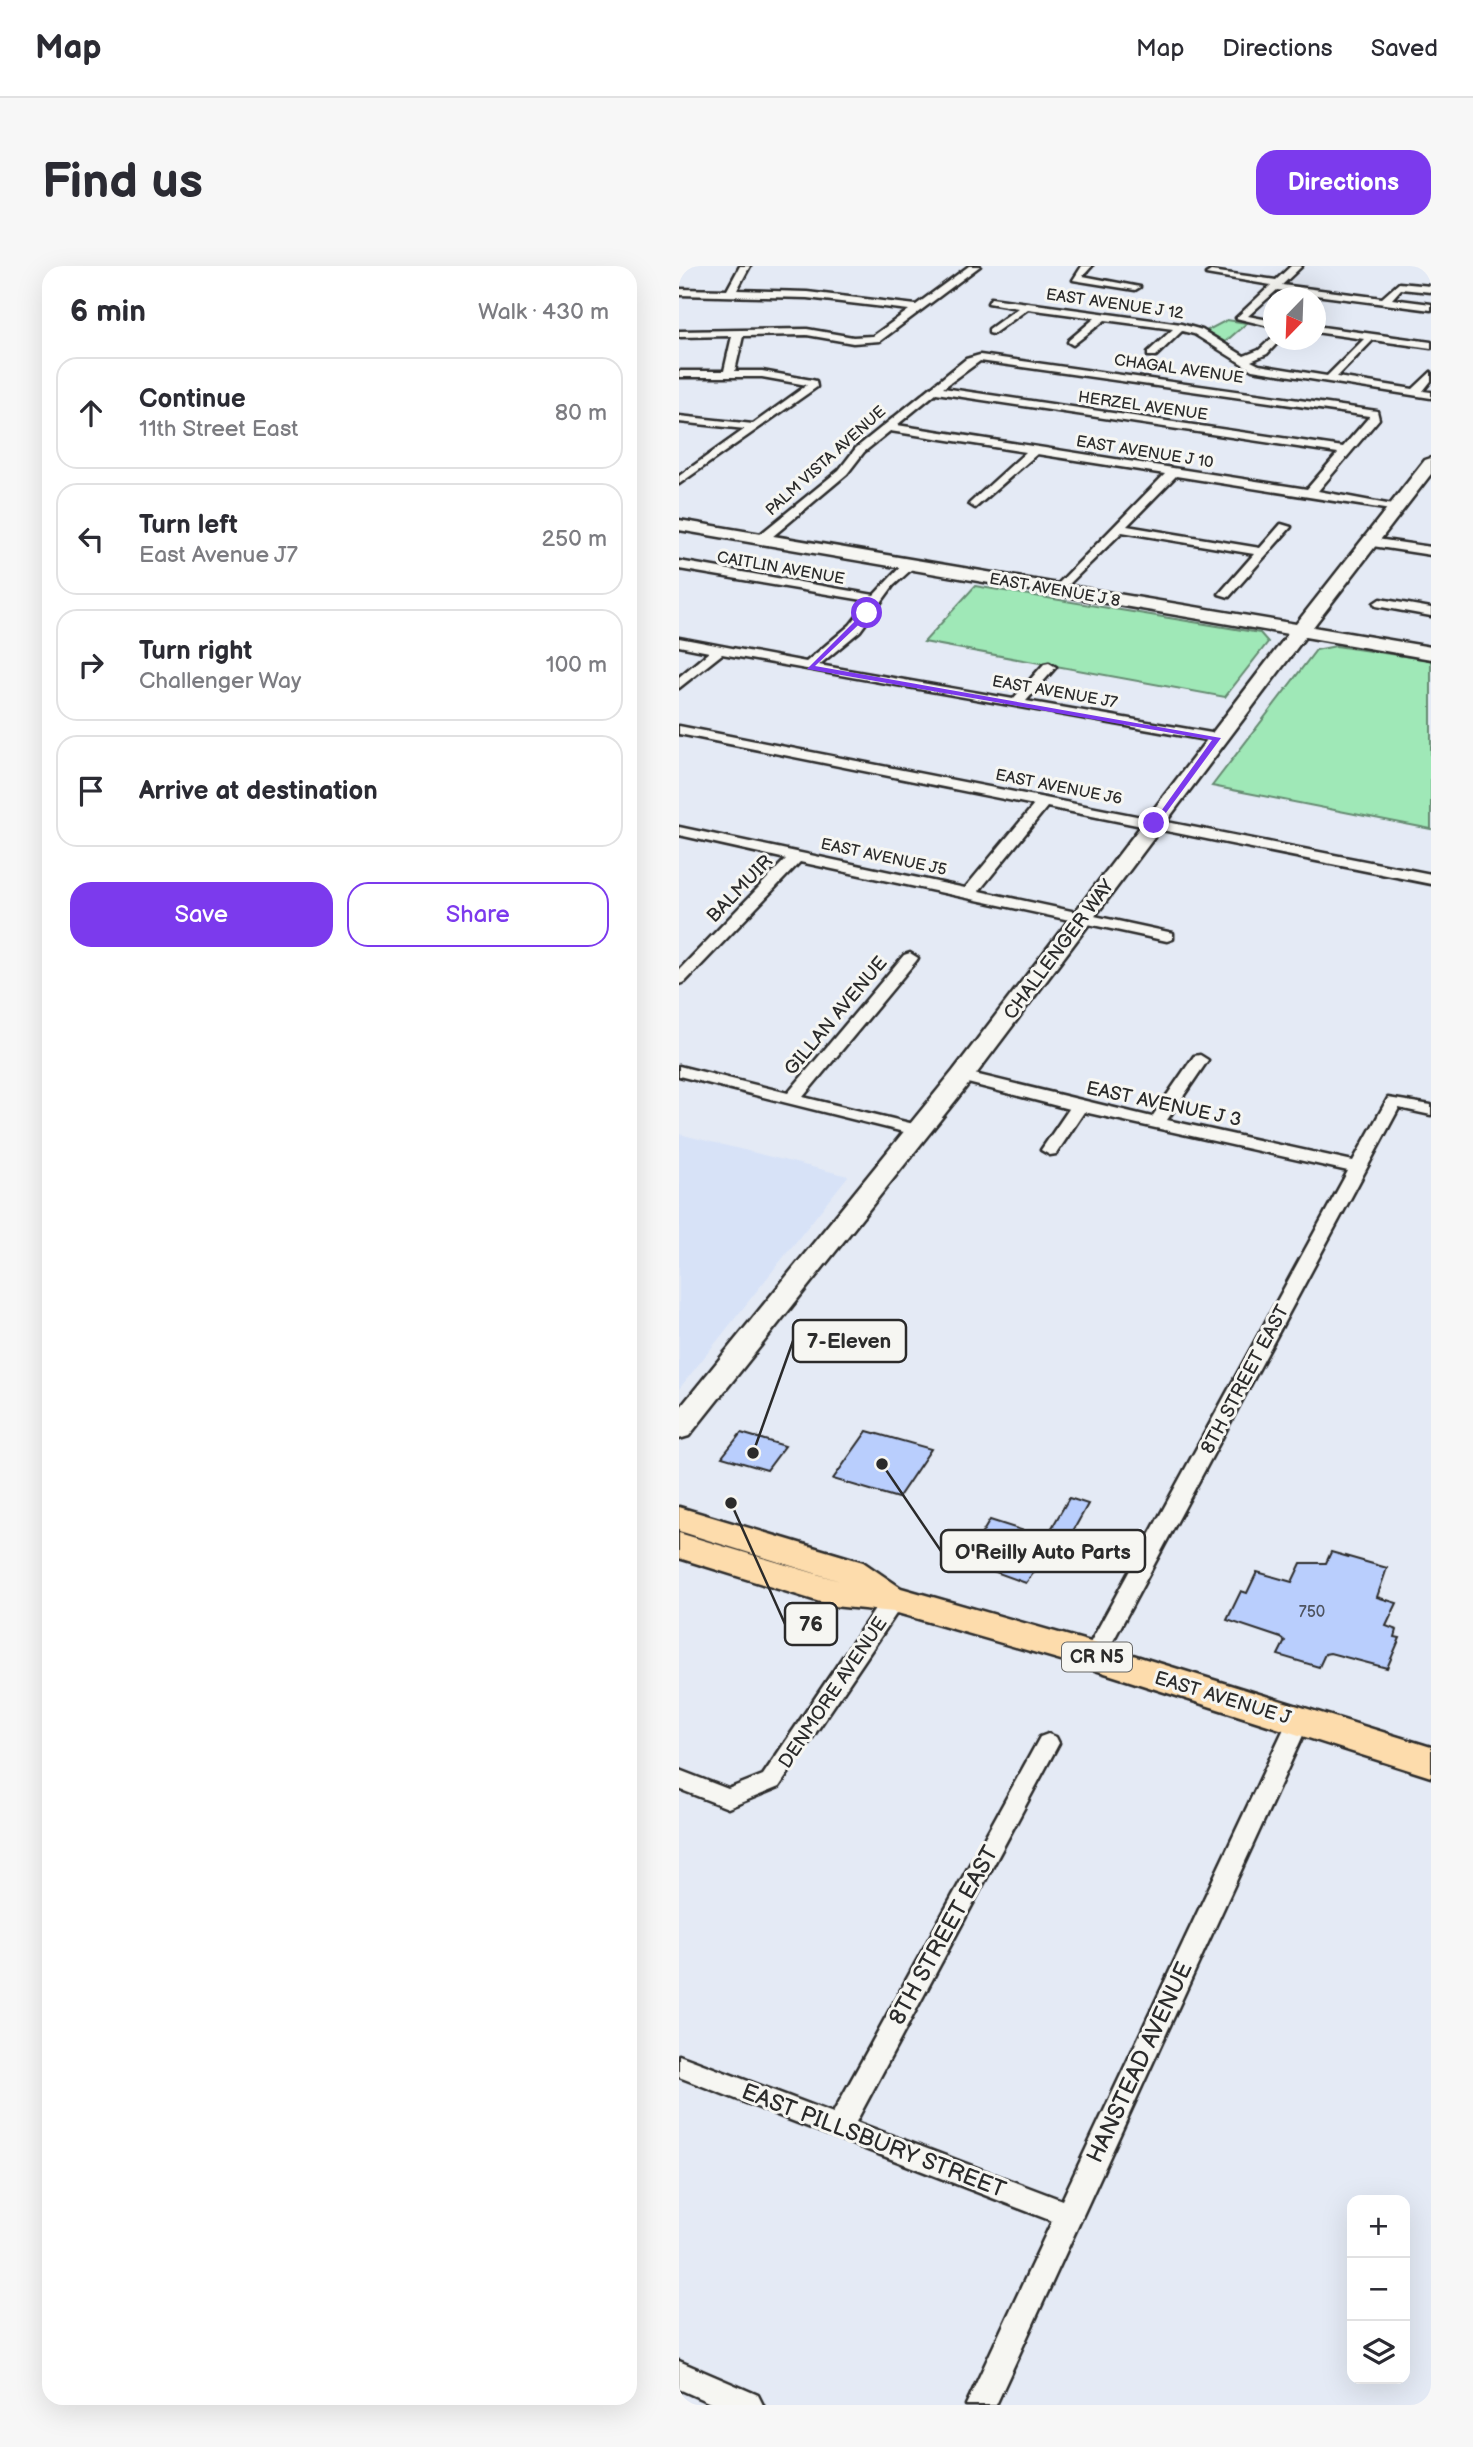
<!DOCTYPE html>
<meta charset="utf-8">
<style>
:root{--surface:#fff;--page:#f7f7f7;--text:#2b2b33;--muted:#7c7c81;--line:#e1e1e2;--accent:#7c3aed}
body{margin:0;font-family:"Balsamiq Sans",sans-serif;background:var(--page);color:var(--text)}
.controls{position:absolute;right:21px;bottom:21px;display:grid;overflow:hidden;border-radius:14px;box-shadow:0 7px 28px #0002}
.controls button{width:63px;height:63px;display:grid;place-items:center;padding:0;border:0;border-bottom:2px solid var(--line);background:var(--surface);color:var(--text);font:35px sans-serif}
.compass{position:absolute;left:584px;top:21px;width:63px;height:63px;border-radius:50%;background:var(--surface);box-shadow:0 7px 28px #0002;rotate:203deg}
.stop{position:absolute;width:21px;height:21px;margin:-16px;border:5px solid #7c3aed;border-radius:50%;background:#fff}
.stop.end{background:#7c3aed;border-color:#fff;box-shadow:0 2px 7px #0008}
.list{margin:0;padding:0;list-style:none}
h2{display:flex;justify-content:space-between;align-items:center;height:91px;margin:0;padding:0 28px;font-size:30px}
h2 small{font-size:23px;font-weight:400;color:var(--muted)}
.list li{display:grid;grid-template-columns:46px 1fr auto;gap:21px;align-items:center;box-sizing:border-box;height:112px;margin:0 14px 14px;padding:0 14px;border:2px solid var(--line);border-radius:21px}
.list b{display:block;font-size:26px;white-space:nowrap}
.list p{margin:0;font-size:23px;white-space:nowrap;color:var(--muted)}
.list em{font-size:23px;font-style:normal;color:var(--muted)}
.actions{display:flex;gap:14px;padding:21px 28px}
.actions a{flex:1;padding:16px 0;border:2px solid var(--accent);border-radius:21px;text-align:center;font-size:24px;color:var(--accent)}
.actions .main{background:var(--accent);color:#fff}
.icon{flex:none;width:38px;height:38px;fill:none;stroke:currentColor;stroke-width:2;stroke-linecap:round;stroke-linejoin:round}
.map{position:relative;flex:none;width:752px;height:2139px;overflow:hidden;border-radius:21px}
header{display:flex;align-items:center;gap:42px;box-sizing:border-box;height:98px;padding:0 35px;background:var(--surface);border-bottom:2px solid var(--line)}
header strong{font-size:33px}
nav{display:flex;gap:38px;margin-inline-start:auto;font-size:24px}
.intro{display:flex;align-items:center;justify-content:space-between;box-sizing:border-box;height:168px;padding:0 42px}
h1{margin:0;font-size:49px}
.button{padding:18px 32px;border-radius:21px;background:var(--accent);color:#fff;font-size:24px;font-weight:700}
main{display:flex;gap:42px;padding:0 42px}
aside{flex:1;background:var(--surface);border-radius:21px;box-shadow:0 7px 28px #0002}
.map>svg:first-child{display:block}
.built{fill:#d7e2f7}
.green{fill:#9fe8b7;stroke:#658a71;stroke-width:2}
.building{fill:#b9cefd;stroke:#2b2b2b;stroke-width:2}
.lines{fill:none;stroke-linecap:round;stroke-linejoin:round}
.street-casing{stroke:#2b2b2b;stroke-width:5}
.secondary-casing{stroke:#2b2b2b;stroke-width:5}
.primary-casing{stroke:#2b2b2b;stroke-width:5}
.street{fill:#f6f6f2;fill-rule:evenodd}
.secondary{fill:#f6f6f2;fill-rule:evenodd}
.primary{fill:#fddcac;fill-rule:evenodd}
.route{fill:#7c3aed}
.labels{text-anchor:middle;stroke-width:6;stroke-linejoin:round;paint-order:stroke}
.far-street-label{font-size:16px;fill:#2b2b2b;stroke:#f6f6f2}
.number-label{font-size:16px;fill:#4e5460}
.shield{fill:#f6f6f2;stroke:#686867;stroke-width:2}
.shield-label{font-size:18px;font-weight:bold;fill:#2b2b2b}
.street-label{font-size:19px;fill:#2b2b2b;stroke:#f6f6f2}
.near-street-label{font-size:23px;fill:#2b2b2b;stroke:#f6f6f2}
.leader{fill:none;stroke:#2b2b2b;stroke-width:2.5}
.callout-dot{fill:#2b2b2b;stroke:#f6f6f2;stroke-width:2.5}
.callout{fill:#f6f6f2;stroke:#2b2b2b;stroke-width:2.5}
.callout-label{font-size:21px;text-anchor:middle;font-weight:bold;fill:#2b2b2b}
</style>
<header>
<strong>Map</strong>
<nav><a>Map</a><a>Directions</a><a>Saved</a></nav>
</header>
<div class="intro"><h1>Find us</h1><a class="button">Directions</a></div>
<main>
<aside>
<h2>6 min<small>Walk · 430 m</small></h2>
<ul class="list">
<li><svg class="icon" aria-label="ahead" viewBox="0 0 24 24"><path d="M12 20V5M6 11l6-6 6 6"/></svg><div><b>Continue</b><p>11th Street East</p></div><em>80 m</em></li>
<li><svg class="icon" aria-label="left" viewBox="0 0 24 24"><path d="M17 20v-9H6M10 6l-5 5 5 5"/></svg><div><b>Turn left</b><p>East Avenue J7</p></div><em>250 m</em></li>
<li><svg class="icon" aria-label="right" viewBox="0 0 24 24"><path d="M7 20v-9h11M14 6l5 5-5 5"/></svg><div><b>Turn right</b><p>Challenger Way</p></div><em>100 m</em></li>
<li><svg class="icon" aria-label="arrive" viewBox="0 0 24 24"><path d="M6 21V4h12l-3 4 3 4H6"/></svg><div><b>Arrive at destination</b></div></li>
</ul>
<div class="actions"><a class="main">Save</a><a>Share</a></div>
</aside>
<div class="map">
<svg width="752" height="2139" viewBox="0 0 752 2139">
<rect width="100%" height="100%" fill="#e4eaf5"/>
<filter id="ink" filterUnits="userSpaceOnUse"><feTurbulence type="fractalNoise" baseFrequency=".0143" numOctaves="2"/><feDisplacementMap in="SourceGraphic" scale="14" xChannelSelector="R" yChannelSelector="G"/><feConvolveMatrix kernelMatrix="1 2 1 2 8 2 1 2 1" color-interpolation-filters="sRGB"/></filter>
<g filter="url(#ink)">
<!-- built -->
<polygon class="built" points="0,868 169,910 0,1123"/>
<!-- green -->
<g class="green">
<polygon points="548,54 568,57 546,76 527,65"/>
<polygon points="296,320 581,367 589,376 546,431 245,376"/>
<polygon points="657,380 752,394 752,563 533,520 637,384"/>
</g>
<!-- building -->
<g class="building">
<polygon points="188,1165 252,1183 219,1232 154,1213"/>
<polygon points="62,1167 106,1180 88,1204 43,1191"/>
<polygon points="390,1232 409,1238 374,1301 361,1298 347,1317 311,1304 321,1286 296,1279 311,1254 367,1272"/>
<polygon points="652,1286 708,1302 698,1331 718,1337 707,1360 718,1364 716,1371 721,1372 708,1402 651,1387 646,1388 640,1401 599,1389 606,1375 602,1372 548,1354 562,1325 568,1327 578,1306 613,1316 622,1297 647,1297"/>
</g>
<g class="lines">
<defs>
<g id="street">
<polygon points="61,0 71,0 58,24 128,26 237,39 290,0 301,0 201,75 174,77 128,69 64,70 56,105 83,105 133,114 137,115 138,121 0,218 0,210 66,163 0,156 0,150 74,158 128,119 83,111 0,111 0,105 45,105 53,70 0,71 0,65 128,63 174,71 194,70 230,44 128,32 0,29 0,23 48,24"/>
<polygon points="403,0 413,0 404,10 461,21 456,24 394,14"/>
<polygon points="612,0 623,0 603,19 703,32 720,17 752,20 752,26 722,23 713,33 752,38 752,44 598,24 569,50 594,55 594,61 557,52 592,19 527,8 532,5 597,14"/>
<polygon points="312,32 502,58 523,64 565,90 580,84 594,71 601,74 588,88 572,95 580,99 648,110 685,73 636,66 636,60 752,76 752,82 694,74 658,111 734,123 752,106 752,115 744,125 752,126 752,132 573,104 515,68 503,65 477,90 469,90 469,86 494,63 426,54 394,79 389,76 390,74 416,52 349,43 314,68 310,67 310,63 339,42 309,37"/>
<path d="M 301,89 L 698,145 L 700,153 L 639,225 L 724,241 L 718,245 L 497,210 L 448,260 L 581,282 L 602,258 L 612,261 L 550,331 L 540,328 L 575,288 L 443,266 L 380,328 L 374,324 L 376,321 L 486,208 L 358,188 L 296,242 L 290,238 L 292,236 L 347,186 L 211,165 L 185,186 L 168,208 L 87,276 L 79,276 L 79,270 L 160,204 L 177,182 L 287,93 ZM 301,95 L 690,150 L 690,151 L 664,181 L 264,122 ZM 257,127 L 659,187 L 628,223 L 218,159 Z"/>
<polygon points="691,272 752,281 752,289 687,279 687,273"/>
<polygon points="0,295 195,329 226,296 234,296 234,302 214,320 181,365 140,399 334,433 365,398 370,397 377,401 347,435 538,468 545,472 538,476 43,388 0,422 0,411 30,386 0,380 0,372 127,396 171,359 190,335 0,303"/>
<polygon points="701,333 752,342 752,350 697,340 695,337"/>
<polygon points="0,460 752,608 752,618 368,541 300,625 494,667 494,673 488,675 121,596 6,716 0,718 0,704 107,593 0,569 0,561 286,622 355,539 0,468"/>
<polygon points="231,687 239,692 237,695 124,831 243,860 246,864 243,868 237,869 0,810 0,800 109,827 225,689"/>
<polygon points="521,789 529,794 488,854 674,895 709,832 752,839 752,849 720,842 426,1390 423,1396 407,1396 404,1390 669,905 405,846 377,888 371,889 362,884 390,843 277,814 275,810 283,805 473,851 515,790"/>
<polygon points="215,1325 223,1327 226,1333 223,1339 100,1521 49,1542 0,1523 0,1504 49,1523 84,1509 207,1327"/>
<polygon points="620,1445 628,1448 631,1454 317,2139 287,2139 373,1955 0,1811 0,1789 154,1847 361,1471 369,1468 377,1471 380,1477 177,1856 383,1934 609,1454 612,1448"/>
<polygon points="0,2095 79,2129 84,2139 36,2139 0,2123"/>
</g>
<polygon id="secondary" points="752,192 752,208 634,361 752,381 752,393 626,371 292,815 10,1170 0,1173 0,1143 274,805 609,368 0,264 0,254 617,358 746,194"/>
<polygon id="primary" points="0,1241 184,1296 222,1322 415,1377 752,1481 752,1511 410,1402 215,1346 154,1340 0,1292 0,1267 161,1315 0,1265"/>
</defs>
<!-- street casing -->
<use href="#street" class="street-casing"/>
<!-- secondary casing -->
<use href="#secondary" class="secondary-casing"/>
<!-- primary casing -->
<use href="#primary" class="primary-casing"/>
<!-- street -->
<use href="#street" class="street"/>
<!-- secondary -->
<use href="#secondary" class="secondary"/>
<!-- primary -->
<use href="#primary" class="primary"/>
</g>
</g>
<!-- route -->
<polygon class="route" points="186,345 192,347 136,400 542,472 478,559 472,559 533,474 128,403"/>
<g class="labels">
<!-- far-street labels -->
<g class="far-street-label">
<text transform="translate(436 37) rotate(8)" y="6">EAST AVENUE J 12</text>
<text transform="translate(500 102) rotate(8)" y="6">CHAGAL AVENUE</text>
<text transform="translate(464 139) rotate(8)" y="6">HERZEL AVENUE</text>
<text transform="translate(466 185) rotate(9)" y="6">EAST AVENUE J 10</text>
<text transform="translate(146 194) rotate(-42)" y="6">PALM VISTA AVENUE</text>
<text transform="translate(102 301) rotate(10)" y="6">CAITLIN AVENUE</text>
<text transform="translate(376 323) rotate(10)" y="6">EAST AVENUE J 8</text>
<text transform="translate(376 425) rotate(10)" y="6">EAST AVENUE J7</text>
<text transform="translate(380 520) rotate(11)" y="6">EAST AVENUE J6</text>
<text transform="translate(205 590) rotate(12)" y="6">EAST AVENUE J5</text>
</g>
<!-- number labels -->
<g class="number-label">
<text x="633" y="1351">750</text>
</g>
<!-- shield labels -->
<rect class="shield" x="383" y="1376.5" width="70" height="29" rx="5"/>
<g class="shield-label">
<text x="418" y="1397">CR N5</text>
</g>
<!-- street labels -->
<g class="street-label">
<text transform="translate(60 622) rotate(-46)" y="7">BALMUIR</text>
<text transform="translate(379 683) rotate(-53)" y="7">CHALLENGER WAY</text>
<text transform="translate(156 749) rotate(-50)" y="7">GILLAN AVENUE</text>
<text transform="translate(485 837) rotate(12)" y="7">EAST AVENUE J 3</text>
<text transform="translate(565 1113) rotate(-62)" y="7">8TH STREET EAST</text>
<text transform="translate(153 1426) rotate(-56)" y="7">DENMORE AVENUE</text>
<text transform="translate(544 1431) rotate(17)" y="7">EAST AVENUE J</text>
</g>
<!-- near-street labels -->
<g class="near-street-label">
<text transform="translate(264 1669) rotate(-61)" y="8">8TH STREET EAST</text>
<text transform="translate(460 1796) rotate(-65)" y="8">HANSTEAD AVENUE</text>
<text transform="translate(195 1874) rotate(21)" y="8">EAST PILLSBURY STREET</text>
</g>
</g>
<!-- callouts -->
<path class="leader" d="M74 1187L114 1075M203 1198L262 1285M52 1237L106 1358"/>
<g class="callout-dot">
<circle cx="74" cy="1187" r="7"/>
<circle cx="203" cy="1198" r="7"/>
<circle cx="52" cy="1237" r="7"/>
</g>
<g class="callout">
<rect x="114" y="1054" width="113" height="42" rx="7"/>
<rect x="262" y="1264" width="204" height="42" rx="7"/>
<rect x="106" y="1337" width="52" height="42" rx="7"/>
</g>
<g class="callout-label">
<text x="170" y="1082">7-Eleven</text>
<text x="364" y="1293">O'Reilly Auto Parts</text>
<text x="132" y="1365">76</text>
</g>
</svg>
<div class="controls">
<button>+</button>
<button>−</button>
<button><svg class="icon" aria-label="layers" viewBox="0 0 24 24"><path d="M12 4l9 5-9 5-9-5zM3 14l9 5 9-5"/></svg></button>
</div>
<svg class="compass" viewBox="-18 -18 36 36"><path d="M0-13l5 13h-10z" fill="#e53935"/><path d="M0 13l5-13h-10z" fill="#7c7c81"/></svg>
<div class="stop" style="left:188px;top:347px"></div>
<div class="stop end" style="left:475px;top:557px"></div>
</div>
</main>
